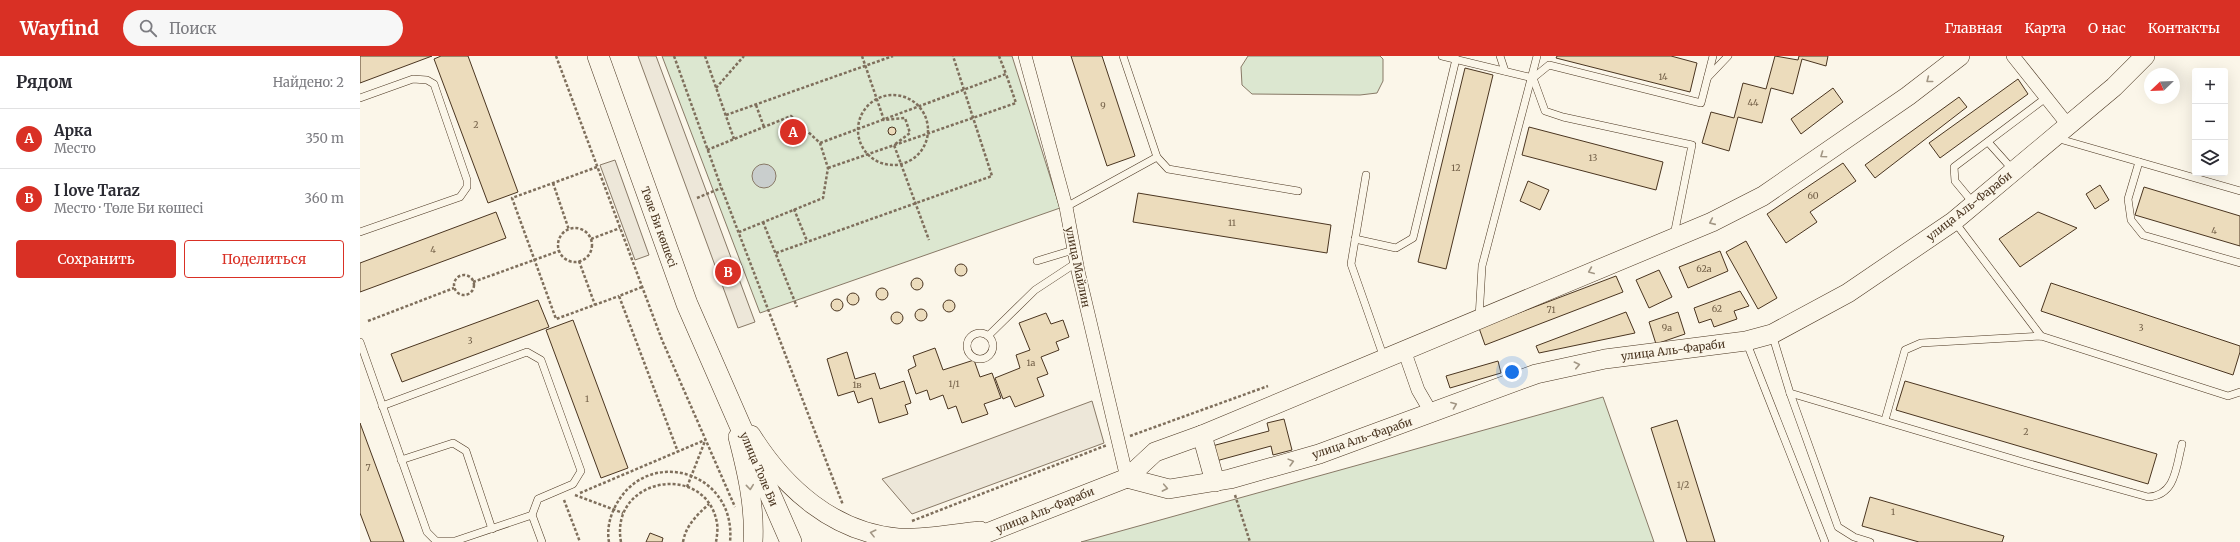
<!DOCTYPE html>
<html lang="ru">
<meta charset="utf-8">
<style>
:root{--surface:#fff;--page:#f7f7f7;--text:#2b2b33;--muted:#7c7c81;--line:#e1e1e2;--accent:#d93025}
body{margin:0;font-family:Merriweather,serif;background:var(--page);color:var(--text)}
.controls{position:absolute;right:12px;top:12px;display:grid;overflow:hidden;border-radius:4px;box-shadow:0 4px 16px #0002}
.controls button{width:36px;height:36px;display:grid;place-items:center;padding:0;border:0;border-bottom:1px solid var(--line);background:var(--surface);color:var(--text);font:20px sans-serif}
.compass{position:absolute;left:1784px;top:12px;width:36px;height:36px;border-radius:50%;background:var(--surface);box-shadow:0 4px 16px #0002;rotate:247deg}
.you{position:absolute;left:1152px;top:316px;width:14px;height:14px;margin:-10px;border:3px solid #fff;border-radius:50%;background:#1a73e8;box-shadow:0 0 0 6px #1a73e833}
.badge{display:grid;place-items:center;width:26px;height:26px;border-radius:50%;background:var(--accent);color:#fff;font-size:13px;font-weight:700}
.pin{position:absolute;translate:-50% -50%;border:2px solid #fff;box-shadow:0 1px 4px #0006}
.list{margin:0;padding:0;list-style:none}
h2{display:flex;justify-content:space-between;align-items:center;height:52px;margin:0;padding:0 16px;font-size:17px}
h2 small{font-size:13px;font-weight:400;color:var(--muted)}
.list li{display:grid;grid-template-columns:26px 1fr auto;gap:12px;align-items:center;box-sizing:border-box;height:60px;padding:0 16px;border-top:1px solid var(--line)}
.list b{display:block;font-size:15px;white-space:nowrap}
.list p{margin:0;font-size:13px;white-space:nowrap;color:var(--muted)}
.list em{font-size:13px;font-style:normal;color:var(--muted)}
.actions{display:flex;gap:8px;padding:12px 16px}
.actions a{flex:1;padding:9px 0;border:1px solid var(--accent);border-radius:4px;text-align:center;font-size:14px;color:var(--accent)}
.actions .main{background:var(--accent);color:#fff}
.icon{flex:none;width:22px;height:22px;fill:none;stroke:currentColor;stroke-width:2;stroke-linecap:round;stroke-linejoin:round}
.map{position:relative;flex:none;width:1880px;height:486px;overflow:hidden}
header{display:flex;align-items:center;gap:24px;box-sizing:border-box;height:56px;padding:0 20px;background:var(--accent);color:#fff}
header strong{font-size:19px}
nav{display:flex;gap:22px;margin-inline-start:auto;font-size:14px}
.search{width:280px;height:36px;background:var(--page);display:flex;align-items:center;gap:10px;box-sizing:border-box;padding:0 14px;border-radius:22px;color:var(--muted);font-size:15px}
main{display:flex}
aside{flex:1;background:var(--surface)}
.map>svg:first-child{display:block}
.green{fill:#dce7d0;stroke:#887966}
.parking{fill:#ede7d9;stroke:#887966}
.water{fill:#c9cecd;stroke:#887966}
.building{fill:#ecdcbc;stroke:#4a3520}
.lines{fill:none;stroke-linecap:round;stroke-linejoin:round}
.service-casing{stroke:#4a3520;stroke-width:8}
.minor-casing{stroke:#4a3520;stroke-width:14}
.secondary-casing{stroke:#4a3520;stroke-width:20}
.primary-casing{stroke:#4a3520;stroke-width:22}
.path{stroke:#7f6f5c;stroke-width:2.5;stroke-dasharray:3 2;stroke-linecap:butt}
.service{stroke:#fbf6e9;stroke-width:7}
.minor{stroke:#fbf6e9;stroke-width:13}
.secondary{stroke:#fbf6e9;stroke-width:19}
.primary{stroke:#fbf6e9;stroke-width:21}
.oneway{stroke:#a29684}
.labels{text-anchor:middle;stroke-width:3;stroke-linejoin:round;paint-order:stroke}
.number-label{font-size:9px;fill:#725f47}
.street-label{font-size:11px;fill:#4a3520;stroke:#fbf6e9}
</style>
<header>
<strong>Wayfind</strong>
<div class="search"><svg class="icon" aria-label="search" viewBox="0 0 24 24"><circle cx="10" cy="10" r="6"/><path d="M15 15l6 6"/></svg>Поиск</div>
<nav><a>Главная</a><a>Карта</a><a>О нас</a><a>Контакты</a></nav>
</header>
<main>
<aside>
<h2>Рядом<small>Найдено: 2</small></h2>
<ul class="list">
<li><span class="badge">A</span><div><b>Арка</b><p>Место</p></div><em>350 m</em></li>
<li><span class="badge">B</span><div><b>I love Taraz</b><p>Место · Төле Би көшесі</p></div><em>360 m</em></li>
</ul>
<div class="actions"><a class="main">Сохранить</a><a>Поделиться</a></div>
</aside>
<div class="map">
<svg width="1880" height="486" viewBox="0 0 1880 486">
<rect width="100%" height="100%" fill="#fbf6e9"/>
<!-- green -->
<g class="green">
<polygon points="302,0 652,0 700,152 400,257"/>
<polygon points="888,0 1020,0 1023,3 1023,25 1017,37 1000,39 892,38 882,29 881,11"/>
<polygon points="1243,341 1294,486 721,486"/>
</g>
<!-- parking -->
<g class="parking">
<polygon points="278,0 296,0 395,266 378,272"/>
<polygon points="255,104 289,199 275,204 240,109"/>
<polygon points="732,345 744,387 552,458 522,423"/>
</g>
<!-- water -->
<circle class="water" cx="404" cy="120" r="12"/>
<!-- building -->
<g class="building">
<polygon points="0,0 72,0 0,27"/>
<polygon points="81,0 108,0 158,136 128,147 74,3"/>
<polygon points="711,0 742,0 775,100 747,110"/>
<polygon points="1197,0 1311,0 1337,7 1330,36 1196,2"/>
<polygon points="1415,0 1438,4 1439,0 1468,0 1466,10 1442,3 1433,38 1411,32 1402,67 1378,61 1369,95 1342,87 1351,56 1374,62 1383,27 1406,33"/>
<polygon points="1105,12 1133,19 1086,213 1058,206"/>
<polygon points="1658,23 1668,38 1580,102 1569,87"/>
<polygon points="1473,32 1483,46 1441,78 1431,63"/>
<polygon points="1599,41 1607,51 1515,122 1505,109"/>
<polygon points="1169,71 1303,106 1296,134 1162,99"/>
<circle cx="532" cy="75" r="4"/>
<polygon points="1483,107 1496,125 1450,156 1457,166 1426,187 1407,158"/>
<polygon points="1168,125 1189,134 1180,154 1160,145"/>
<polygon points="1740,129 1749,144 1735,153 1726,138"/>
<polygon points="1784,131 1880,160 1880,190 1775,159"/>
<polygon points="778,137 971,169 967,197 773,166"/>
<polygon points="136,156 146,182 0,236 0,207"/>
<polygon points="1678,156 1717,172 1660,211 1639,183"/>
<polygon points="1386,185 1417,242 1398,253 1366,196"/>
<polygon points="1360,195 1368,215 1328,232 1319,211"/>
<circle cx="601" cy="214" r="6"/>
<polygon points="1299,214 1312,241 1289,252 1276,224"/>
<polygon points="1256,220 1263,236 1125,289 1119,272"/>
<circle cx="557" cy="228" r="6"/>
<polygon points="1691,227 1880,290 1880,296 1873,319 1681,255"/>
<circle cx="522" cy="238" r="6"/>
<polygon points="1380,235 1389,250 1374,255 1377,263 1354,271 1351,263 1339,267 1334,252"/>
<circle cx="493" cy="243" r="6"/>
<circle cx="477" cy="249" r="6"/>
<circle cx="589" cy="250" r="6"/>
<polygon points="178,244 189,271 42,326 31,298"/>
<circle cx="561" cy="259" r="6"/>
<circle cx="537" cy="262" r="6"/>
<polygon points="1266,256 1275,277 1179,297 1176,290"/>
<polygon points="1318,256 1325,278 1296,288 1289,266"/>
<polygon points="686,257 691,268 703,264 709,281 696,286 699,294 681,301 688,318 677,322 684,340 655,351 650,340 643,343 635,322 660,312 656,299 670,294 659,267"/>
<polygon points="213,264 268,412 241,422 186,274"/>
<polygon points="575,292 583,314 614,304 620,321 632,317 641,342 624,348 628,358 602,367 596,350 588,353 583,339 570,344 567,334 556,338 548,314 556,310 553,300"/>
<polygon points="487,296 495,323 515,317 520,333 544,325 551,347 545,349 548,358 519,367 512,342 498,347 494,335 478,340 467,303"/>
<polygon points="1138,305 1141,317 1090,332 1086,320"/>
<polygon points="1545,325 1797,398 1788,428 1536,354"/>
<polygon points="924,363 932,394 913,399 911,390 856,405 852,390 909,375 907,367"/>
<polygon points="1317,364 1355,486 1327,486 1291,372"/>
<polygon points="0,367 44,486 11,486 0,457"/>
<polygon points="1510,441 1644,480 1642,486 1559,486 1502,470"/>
<polygon points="290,477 303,482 302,486 286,486"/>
</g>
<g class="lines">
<defs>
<g id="service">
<polyline points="763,0 797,101 808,113 938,135"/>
<polyline points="1082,0 1173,22 1185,55 1203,61 1332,89 1314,179"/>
<polyline points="1140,0 1145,15"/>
<polyline points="1348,21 1368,0"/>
<polyline points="1173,22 1189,9 1341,47 1353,0"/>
<polyline points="0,42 53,23 67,24 74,28 107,124 107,131 100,141 0,176"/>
<polyline points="1696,82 1880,135"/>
<polyline points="1628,86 1653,114"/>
<polyline points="1779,106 1768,143 1771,164 1783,179 1880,207"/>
<polyline points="1006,119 991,208 1024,302"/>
<polyline points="1614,148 1595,125 1594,111 1687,41"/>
<polyline points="706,151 797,101"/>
<polyline points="1594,165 1681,280"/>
<polyline points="995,183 1036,192 1053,182 1096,3"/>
<polyline points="677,205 713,194"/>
<polyline points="1119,262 1122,210 1177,0"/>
<circle cx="620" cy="290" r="13"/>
<polyline points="1412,278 1430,337 1478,471 1494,481 1510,486"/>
<polyline points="628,280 675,234 716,207"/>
<polyline points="1386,285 1465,486"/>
<polyline points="0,286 67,476 76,485 95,485 172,459 182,486"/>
<path d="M 1430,337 L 1663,406 L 1788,441 C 1816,439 1816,411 1822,388"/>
<polyline points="22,350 167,296 181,304 221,415 213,428 178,443 172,459"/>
<polyline points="1525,364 1545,294 1561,287 1681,280 1868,340 1880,336"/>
<polyline points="41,404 93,387 106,395 132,473"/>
</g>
<g id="minor">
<polyline points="665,0 706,151 718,215 767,422"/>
<polyline points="1653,0 1708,69"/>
<polyline points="1044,294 1058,334 1072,358"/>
</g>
<g id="secondary">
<path d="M 391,379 C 424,432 473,476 538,482 C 560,484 597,477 620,475"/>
<polyline points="842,379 855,426"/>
<path d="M 378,381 C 387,416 395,450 393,486"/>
<polyline points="767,422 809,433 870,423 959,398 1176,318 1245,303 1386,285 1412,278 1488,237 1594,165 1754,31 1785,0"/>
<polyline points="604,486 767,422 795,396 842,379 1352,166 1403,140 1548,40 1600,0"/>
</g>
<polyline id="primary" points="238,0 327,248 431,486"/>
</defs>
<!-- service casing -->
<use href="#service" class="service-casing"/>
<!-- minor casing -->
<use href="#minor" class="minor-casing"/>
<!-- secondary casing -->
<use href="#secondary" class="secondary-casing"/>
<!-- primary casing -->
<use href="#primary" class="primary-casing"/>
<!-- path -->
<g class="path">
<polyline points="196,0 302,284 375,451"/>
<polyline points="314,0 360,128 483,449"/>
<polyline points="345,0 374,83"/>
<polyline points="502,0 524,64 545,62 550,77 534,89 569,184"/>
<polyline points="639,0 646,18"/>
<polyline points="356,32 384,0"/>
<circle cx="533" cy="74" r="35"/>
<polyline points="396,49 404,71"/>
<polyline points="366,59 533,0"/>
<polyline points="460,87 646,18 656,47 468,112"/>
<polyline points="347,94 431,60 460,87 468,112 463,142 379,176"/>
<polyline points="237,111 152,142 196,263 259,240"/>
<polyline points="193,127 209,174"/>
<polyline points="337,142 361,132"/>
<polyline points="434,153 447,185"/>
<polyline points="403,166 437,251"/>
<circle cx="215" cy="189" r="17"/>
<polyline points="231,183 260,172"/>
<polyline points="416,197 632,120 593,0"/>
<polyline points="219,205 235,249"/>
<circle cx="104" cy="229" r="10"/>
<polyline points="113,226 199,195"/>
<polyline points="282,231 259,240 318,396"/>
<polyline points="8,265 94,232"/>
<polyline points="770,380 908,330"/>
<polyline points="327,431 345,385"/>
<polyline points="220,437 345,384"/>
<polyline points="215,439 263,457"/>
<polyline points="875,439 890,486"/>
<polyline points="204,444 220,486"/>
<polyline points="552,465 747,389"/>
<path d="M 249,486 C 247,476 249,463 254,453 C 284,388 377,414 370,486"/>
<path d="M 261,486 C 249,421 346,405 357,467 C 358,473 357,480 356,486"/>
<path d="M 323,486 C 326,469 337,459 349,448"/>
</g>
<!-- service -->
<use href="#service" class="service"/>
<!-- minor -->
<use href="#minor" class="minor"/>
<!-- secondary -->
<use href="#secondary" class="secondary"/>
<!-- primary -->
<use href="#primary" class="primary"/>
</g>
<!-- one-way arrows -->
<defs><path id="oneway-chevron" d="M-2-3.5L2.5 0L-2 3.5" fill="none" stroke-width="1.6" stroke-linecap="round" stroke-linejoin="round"/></defs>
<g class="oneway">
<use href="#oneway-chevron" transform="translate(1569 24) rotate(142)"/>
<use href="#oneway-chevron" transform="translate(1463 99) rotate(145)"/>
<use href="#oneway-chevron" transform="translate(1352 166) rotate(156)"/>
<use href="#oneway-chevron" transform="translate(1231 215) rotate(157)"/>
<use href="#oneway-chevron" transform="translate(1217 309) rotate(-13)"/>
<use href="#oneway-chevron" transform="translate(1094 349) rotate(-21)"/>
<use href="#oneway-chevron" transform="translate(931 406) rotate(-15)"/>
<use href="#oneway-chevron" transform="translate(390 431) rotate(84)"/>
<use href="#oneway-chevron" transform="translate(805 432) rotate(11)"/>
<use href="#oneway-chevron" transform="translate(513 477) rotate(-166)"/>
</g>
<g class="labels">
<!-- number labels -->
<g class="number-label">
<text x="1303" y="24">14</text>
<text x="1393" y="50">44</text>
<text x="743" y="53">9</text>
<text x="116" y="72">2</text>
<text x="1233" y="105">13</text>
<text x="1096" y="115">12</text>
<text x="1453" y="143">60</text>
<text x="872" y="170">11</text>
<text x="1854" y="178">4</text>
<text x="73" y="197">4</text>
<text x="1344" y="216">62а</text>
<text x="1357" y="256">62</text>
<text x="1191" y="257">71</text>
<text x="1307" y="275">9а</text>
<text x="1781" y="275">3</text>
<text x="110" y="288">3</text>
<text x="671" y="310">1а</text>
<text x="594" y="331">1/1</text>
<text x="497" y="332">1в</text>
<text x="227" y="346">1</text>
<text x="1666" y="379">2</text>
<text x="8" y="415">7</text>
<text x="1323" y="432">1/2</text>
<text x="1533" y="459">1</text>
</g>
<!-- street labels -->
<g class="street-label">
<text transform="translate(1609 150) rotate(-38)" y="4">улица Аль-Фараби</text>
<text transform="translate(299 171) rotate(70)" y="4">Төле Би көшесі</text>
<text transform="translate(718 211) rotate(78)" y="4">улица Майлин</text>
<text transform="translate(1313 294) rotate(-7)" y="4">улица Аль-Фараби</text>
<text transform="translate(1002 382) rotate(-19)" y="4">улица Аль-Фараби</text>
<text transform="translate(399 413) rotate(67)" y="4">улица Толе Би</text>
<text transform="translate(685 454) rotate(-22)" y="4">улица Аль-Фараби</text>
</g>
</g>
</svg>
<div class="controls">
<button>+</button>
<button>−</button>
<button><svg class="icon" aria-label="layers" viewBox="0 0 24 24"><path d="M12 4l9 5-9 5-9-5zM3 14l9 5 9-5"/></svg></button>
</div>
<svg class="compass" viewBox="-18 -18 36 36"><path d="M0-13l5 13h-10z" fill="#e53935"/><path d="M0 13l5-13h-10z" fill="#7c7c81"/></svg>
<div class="you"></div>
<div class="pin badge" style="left:433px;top:76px">A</div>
<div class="pin badge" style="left:368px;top:216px">B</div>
</div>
</main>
